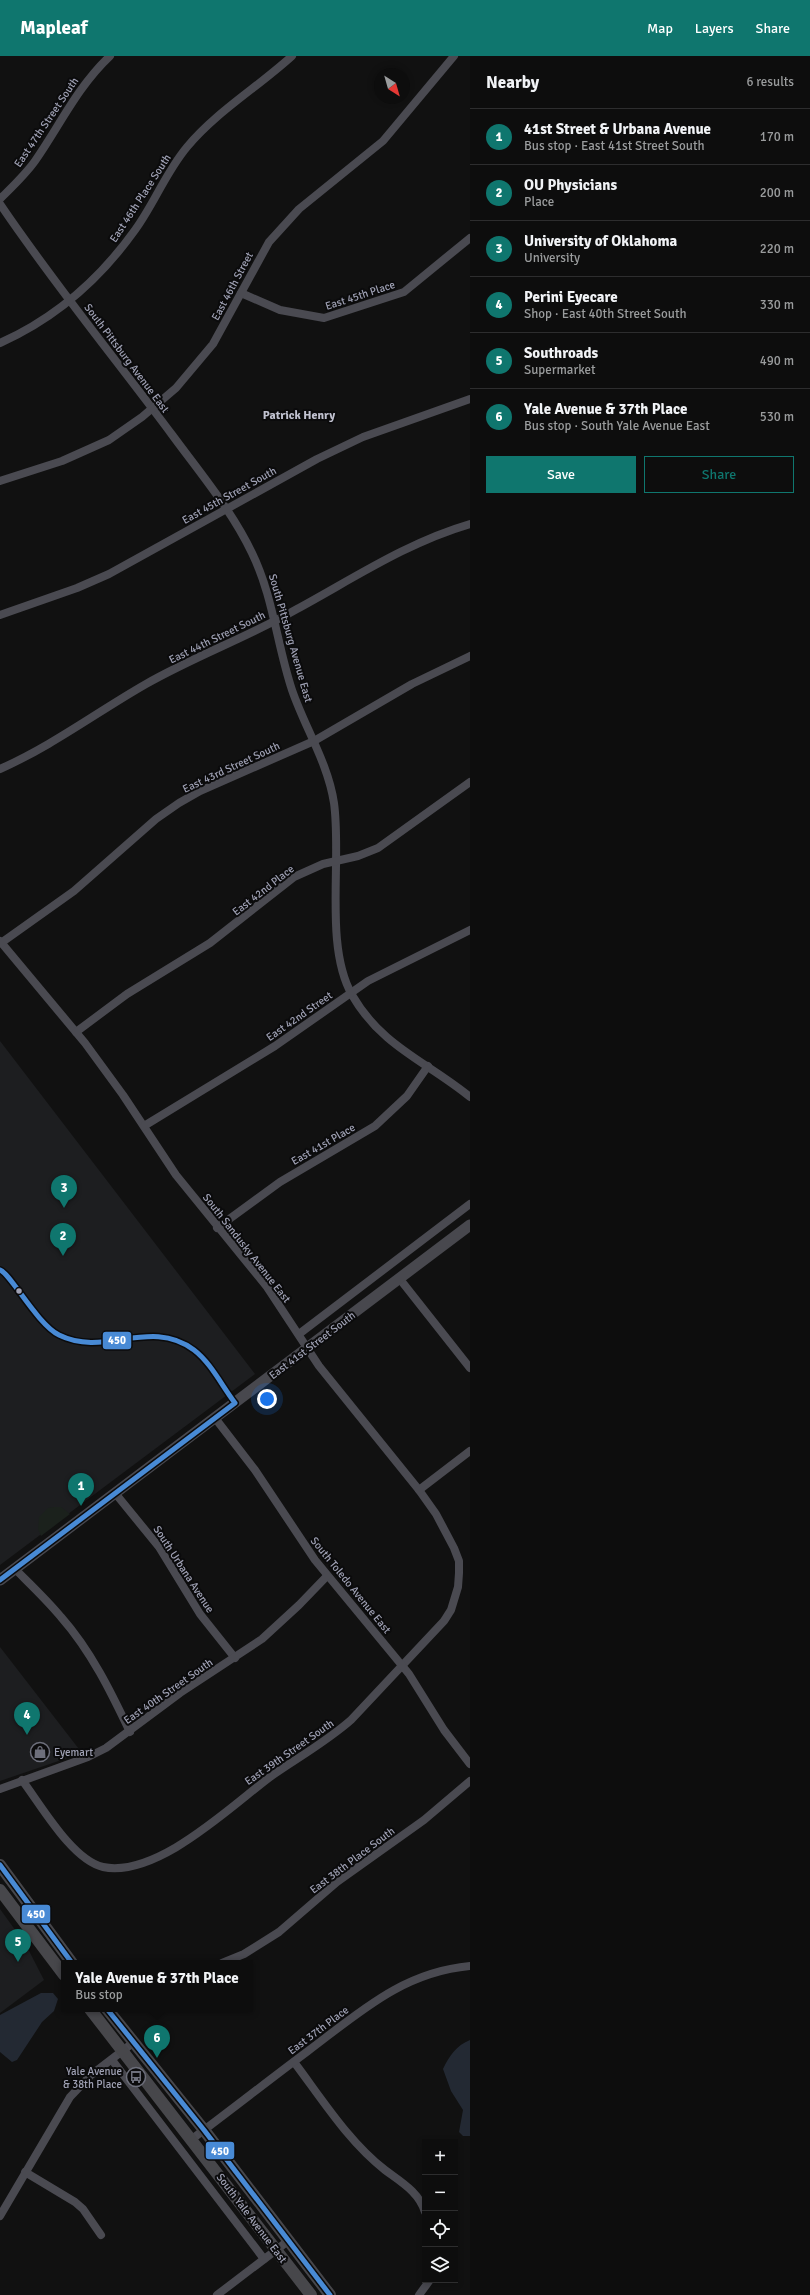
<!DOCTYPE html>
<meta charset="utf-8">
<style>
:root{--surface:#0d0d0d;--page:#161616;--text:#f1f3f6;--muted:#9a9c9d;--line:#2d2d2e;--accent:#0f766e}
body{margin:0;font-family:Signika,sans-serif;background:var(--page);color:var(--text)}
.controls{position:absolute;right:12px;bottom:12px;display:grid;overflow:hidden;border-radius:0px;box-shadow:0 2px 6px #0003}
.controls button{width:36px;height:36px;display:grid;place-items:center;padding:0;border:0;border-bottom:1px solid var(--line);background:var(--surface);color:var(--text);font:20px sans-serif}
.compass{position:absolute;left:374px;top:12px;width:36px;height:36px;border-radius:50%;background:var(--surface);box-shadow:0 2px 6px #0003;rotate:143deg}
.you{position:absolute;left:267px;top:1343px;width:14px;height:14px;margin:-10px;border:3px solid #fff;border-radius:50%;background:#1a73e8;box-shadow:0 0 0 6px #1a73e833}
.badge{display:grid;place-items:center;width:26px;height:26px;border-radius:50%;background:var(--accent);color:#fff;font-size:13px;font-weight:700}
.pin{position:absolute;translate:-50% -33px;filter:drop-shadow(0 1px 2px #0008)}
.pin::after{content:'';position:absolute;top:21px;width:14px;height:12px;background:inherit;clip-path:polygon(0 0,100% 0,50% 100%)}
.popup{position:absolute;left:61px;top:1904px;width:192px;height:52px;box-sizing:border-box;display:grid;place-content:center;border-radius:0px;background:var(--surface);filter:drop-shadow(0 1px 3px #0005);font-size:13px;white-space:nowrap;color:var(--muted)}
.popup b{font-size:15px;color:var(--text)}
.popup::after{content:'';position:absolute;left:50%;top:100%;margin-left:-8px;border:8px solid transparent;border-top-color:var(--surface)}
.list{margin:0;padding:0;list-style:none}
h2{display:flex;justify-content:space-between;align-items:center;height:52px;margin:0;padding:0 16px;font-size:17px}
h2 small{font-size:13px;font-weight:400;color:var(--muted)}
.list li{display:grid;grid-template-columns:26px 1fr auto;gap:12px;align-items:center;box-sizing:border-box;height:56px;padding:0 16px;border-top:1px solid var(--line)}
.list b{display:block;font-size:15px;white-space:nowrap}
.list p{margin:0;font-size:13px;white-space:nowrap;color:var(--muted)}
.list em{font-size:13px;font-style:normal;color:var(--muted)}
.actions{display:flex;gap:8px;padding:12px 16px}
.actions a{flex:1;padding:9px 0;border:1px solid var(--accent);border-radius:0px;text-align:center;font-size:14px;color:var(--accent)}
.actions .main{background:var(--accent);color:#fff}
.icon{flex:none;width:22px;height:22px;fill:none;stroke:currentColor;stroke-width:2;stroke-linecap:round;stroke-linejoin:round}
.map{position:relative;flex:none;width:470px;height:2239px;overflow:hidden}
header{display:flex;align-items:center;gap:24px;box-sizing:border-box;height:56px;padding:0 20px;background:var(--accent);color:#fff}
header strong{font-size:19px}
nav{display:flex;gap:22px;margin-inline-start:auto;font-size:14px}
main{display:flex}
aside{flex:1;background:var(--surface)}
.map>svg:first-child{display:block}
.built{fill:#1d1e20}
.green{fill:#1b211c}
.water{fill:#232933}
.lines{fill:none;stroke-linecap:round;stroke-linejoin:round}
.minor{stroke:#4a4a51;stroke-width:8}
.secondary{stroke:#48484e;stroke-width:11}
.primary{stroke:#47474b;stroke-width:12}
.bus-1-casing{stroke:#0b0b0c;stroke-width:8}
.bus-1{stroke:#488ad5;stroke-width:5}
.bus-dot{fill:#9fa1b4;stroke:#0b0b0c;stroke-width:1.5}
.labels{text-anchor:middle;stroke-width:4;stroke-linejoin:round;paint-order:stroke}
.street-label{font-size:11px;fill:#9fa1b4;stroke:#0b0b0c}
.poi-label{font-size:11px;fill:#9fa1b4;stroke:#0b0b0c;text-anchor:start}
.neighbourhood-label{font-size:12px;font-weight:bold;fill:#c1c2d0;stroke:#0b0b0c}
.line-badge{stroke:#0b0b0c;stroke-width:1.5}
.badge-label{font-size:11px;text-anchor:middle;font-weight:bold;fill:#fff}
</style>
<header>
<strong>Mapleaf</strong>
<nav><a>Map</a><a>Layers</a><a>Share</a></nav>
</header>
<main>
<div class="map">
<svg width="470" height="2239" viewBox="0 0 470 2239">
<rect width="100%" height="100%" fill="#111"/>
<!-- built -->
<g class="built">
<polygon points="0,985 255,1318 0,1509"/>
<polygon points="0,1591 82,1697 0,1725"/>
<polygon points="0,1853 26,1889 44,1924 0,1957"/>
</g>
<!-- green -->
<polygon class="green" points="54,1451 61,1451 70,1458 41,1480 38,1473 39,1461 48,1452"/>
<!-- water -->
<g class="water">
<polygon points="41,1937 53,1937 58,1943 54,1955 42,1966 17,2004 12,2006 0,1996 0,1959"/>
<path d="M 470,1984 L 470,2080 L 463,2080 L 459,2076 L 463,2054 L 451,2035 L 443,2013 C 449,2000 457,1989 470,1984 Z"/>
</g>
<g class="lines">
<!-- minor -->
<g class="minor">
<path d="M 0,143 C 12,131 25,119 35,105 C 60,69 78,30 110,0"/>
<path d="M 0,148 C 54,228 115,302 173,380 C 201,418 232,455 252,497 C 273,540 277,589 292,634 C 305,672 328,707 334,747 C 342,804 324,890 352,939 C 382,991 426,1005 470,1041"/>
<polyline points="241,237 280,254 324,262 404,236 470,182"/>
<path d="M 0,287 C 56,262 100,223 135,174 C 154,148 166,116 187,91 C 216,56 258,31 292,0"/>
<polyline points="0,425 62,405 109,384 142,361 176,332 213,288 269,186 299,153 383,85 454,0"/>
<polyline points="0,559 77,532 109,518 317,403 363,381 470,343"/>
<path d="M 0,713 C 52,690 97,656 146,628 C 195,600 248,581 297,553 C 354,522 408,486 470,468"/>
<path d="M 0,885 L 85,987 L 123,1039 L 176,1119 L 267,1231 L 319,1310 L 419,1434 L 436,1458 L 454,1492 L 459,1505 L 459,1517 L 458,1531 L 451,1554 L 444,1565 L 351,1664 C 326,1686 297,1702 270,1721 C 230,1751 157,1822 103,1811 C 72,1804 41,1749 22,1724"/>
<polyline points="1,887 74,835 156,763 179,747 200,735 314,685 412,628 470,600"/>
<polyline points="76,976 127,938 210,887 294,821 323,808 358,800 378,792 470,726"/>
<polyline points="144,1070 275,990 368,925 470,874"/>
<polyline points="217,1172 280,1126 375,1070 407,1040 428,1010"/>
<polyline points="399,1222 470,1312"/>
<polyline points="299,1278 470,1148"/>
<polyline points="215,1362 255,1414 315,1504 409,1618 444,1674 470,1708"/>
<polyline points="419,1434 470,1395"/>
<polyline points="115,1437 159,1491 200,1558 235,1602"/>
<path d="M 15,1513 C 31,1529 47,1544 61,1561 C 91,1595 111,1636 130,1676"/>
<polyline points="0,1733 88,1701 106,1692 180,1637 262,1583 299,1549 327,1520"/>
<polyline points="222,1907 244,1898 279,1876 337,1826 424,1764 470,1725"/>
<polyline points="112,2004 264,2203"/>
<path d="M 294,2006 C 322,2043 348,2085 385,2114 C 401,2126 419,2136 425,2156"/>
<path d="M 192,2083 C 231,2054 269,2024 308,1995 C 360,1956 403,1916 470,1910"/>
<polyline points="25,2116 75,2146 83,2153 101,2179"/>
<polyline points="0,2160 70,2041 91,2019 134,1986"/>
<polyline points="217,2239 288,2185"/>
<polyline points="419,2239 430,2224"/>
</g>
<!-- secondary -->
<polyline class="secondary" points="0,1524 470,1169"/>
<!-- primary -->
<g class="primary">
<polyline points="0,1809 72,1907"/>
<polyline points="0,1834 64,1919"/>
<polyline points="90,1953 311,2239"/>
<polyline points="107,1953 204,2074 330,2239"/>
</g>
<defs>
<g id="bus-1">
<path d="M 0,1214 C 10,1217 37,1268 59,1279 C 105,1302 150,1261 194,1294 C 211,1307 222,1330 235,1347 L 0,1524"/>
<polyline points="0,1809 72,1907"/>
<polyline points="107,1953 204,2074 330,2239"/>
</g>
</defs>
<!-- bus-1 casing -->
<use href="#bus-1" class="bus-1-casing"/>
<!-- bus-1 -->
<use href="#bus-1" class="bus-1"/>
</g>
<!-- icons -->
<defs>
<symbol id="shop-ring" viewBox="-11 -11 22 22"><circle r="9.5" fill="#0b0b0c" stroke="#6d6f7b" stroke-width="1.5"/><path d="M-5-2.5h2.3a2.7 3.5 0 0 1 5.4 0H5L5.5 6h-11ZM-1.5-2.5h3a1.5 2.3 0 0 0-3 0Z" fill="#6d6f7b"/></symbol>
<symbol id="bus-ring" viewBox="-11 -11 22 22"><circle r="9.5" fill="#0b0b0c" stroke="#6d6f7b" stroke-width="1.5"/><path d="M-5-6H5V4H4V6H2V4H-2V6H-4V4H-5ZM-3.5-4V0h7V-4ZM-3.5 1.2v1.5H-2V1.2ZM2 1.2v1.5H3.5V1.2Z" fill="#6d6f7b"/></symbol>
</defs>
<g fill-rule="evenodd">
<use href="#shop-ring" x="29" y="1685" width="22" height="22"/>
<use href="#bus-ring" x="125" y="2010" width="22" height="22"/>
</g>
<!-- markers -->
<circle class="bus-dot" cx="19" cy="1235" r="3.5"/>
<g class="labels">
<!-- street labels -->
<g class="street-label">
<text transform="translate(46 66) rotate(-56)" y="4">East 47th Street South</text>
<text transform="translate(140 142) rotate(-57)" y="4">East 46th Place South</text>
<text transform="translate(232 230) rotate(-62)" y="4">East 46th Street</text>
<text transform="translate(360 239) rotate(-18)" y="4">East 45th Place</text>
<text transform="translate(127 302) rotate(53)" y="4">South Pittsburg Avenue East</text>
<text transform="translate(229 439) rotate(-29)" y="4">East 45th Street South</text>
<text transform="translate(217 581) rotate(-26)" y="4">East 44th Street South</text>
<text transform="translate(291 582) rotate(74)" y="4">South Pittsburg Avenue East</text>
<text transform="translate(231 711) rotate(-25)" y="4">East 43rd Street South</text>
<text transform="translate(263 834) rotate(-38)" y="4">East 42nd Place</text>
<text transform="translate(299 960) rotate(-35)" y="4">East 42nd Street</text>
<text transform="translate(323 1088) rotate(-30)" y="4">East 41st Place</text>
<text transform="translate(247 1192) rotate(52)" y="4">South Sandusky Avenue East</text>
<text transform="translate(312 1289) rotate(-37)" y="4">East 41st Street South</text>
<text transform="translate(184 1513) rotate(57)" y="4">South Urbana Avenue</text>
<text transform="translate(351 1529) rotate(51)" y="4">South Toledo Avenue East</text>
<text transform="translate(168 1635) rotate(-35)" y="4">East 40th Street South</text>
<text transform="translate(289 1696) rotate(-35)" y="4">East 39th Street South</text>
<text transform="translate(352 1804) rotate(-37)" y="4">East 38th Place South</text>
<text transform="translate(318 1974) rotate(-37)" y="4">East 37th Place</text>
<text transform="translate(252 2162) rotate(53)" y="4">South Yale Avenue East</text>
</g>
<!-- poi labels -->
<g class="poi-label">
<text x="54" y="1700">Eyemart</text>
<text x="122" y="2019" text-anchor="end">Yale Avenue<tspan x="122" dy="13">&amp; 38th Place</tspan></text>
</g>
<!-- neighbourhood labels -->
<g class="neighbourhood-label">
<text x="299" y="363">Patrick Henry</text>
</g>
</g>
<g class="line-badge">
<rect x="102" y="1275" width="30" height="19" rx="4" fill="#488ad5"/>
<rect x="21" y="1848" width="30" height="20" rx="4" fill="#488ad5"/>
<rect x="205" y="2085" width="30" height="19" rx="4" fill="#488ad5"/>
</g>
<g class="badge-label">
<text x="117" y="1288">450</text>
<text x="36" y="1862">450</text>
<text x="220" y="2099">450</text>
</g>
</svg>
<div class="controls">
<button>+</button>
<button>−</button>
<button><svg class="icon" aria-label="locate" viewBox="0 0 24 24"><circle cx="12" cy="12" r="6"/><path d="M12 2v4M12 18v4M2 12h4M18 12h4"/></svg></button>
<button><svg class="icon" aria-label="layers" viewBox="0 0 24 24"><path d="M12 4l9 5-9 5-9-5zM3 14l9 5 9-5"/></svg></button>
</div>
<svg class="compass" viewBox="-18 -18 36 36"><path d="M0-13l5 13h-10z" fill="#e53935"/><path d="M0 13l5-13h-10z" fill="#9a9c9d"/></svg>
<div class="you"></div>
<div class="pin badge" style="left:81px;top:1450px">1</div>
<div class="pin badge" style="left:63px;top:1200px">2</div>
<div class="pin badge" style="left:64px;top:1152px">3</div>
<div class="pin badge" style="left:27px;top:1679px">4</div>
<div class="pin badge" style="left:18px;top:1906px">5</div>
<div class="pin badge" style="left:157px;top:2002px">6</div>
<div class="popup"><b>Yale Avenue &amp; 37th Place</b>Bus stop</div>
</div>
<aside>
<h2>Nearby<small>6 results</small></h2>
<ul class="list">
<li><span class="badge">1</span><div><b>41st Street &amp; Urbana Avenue</b><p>Bus stop · East 41st Street South</p></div><em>170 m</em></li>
<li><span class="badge">2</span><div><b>OU Physicians</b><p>Place</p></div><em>200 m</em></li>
<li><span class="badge">3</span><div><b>University of Oklahoma</b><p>University</p></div><em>220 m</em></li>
<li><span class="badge">4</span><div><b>Perini Eyecare</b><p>Shop · East 40th Street South</p></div><em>330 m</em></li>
<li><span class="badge">5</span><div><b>Southroads</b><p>Supermarket</p></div><em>490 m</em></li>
<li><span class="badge">6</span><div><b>Yale Avenue &amp; 37th Place</b><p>Bus stop · South Yale Avenue East</p></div><em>530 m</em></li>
</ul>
<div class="actions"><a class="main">Save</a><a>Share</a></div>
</aside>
</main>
